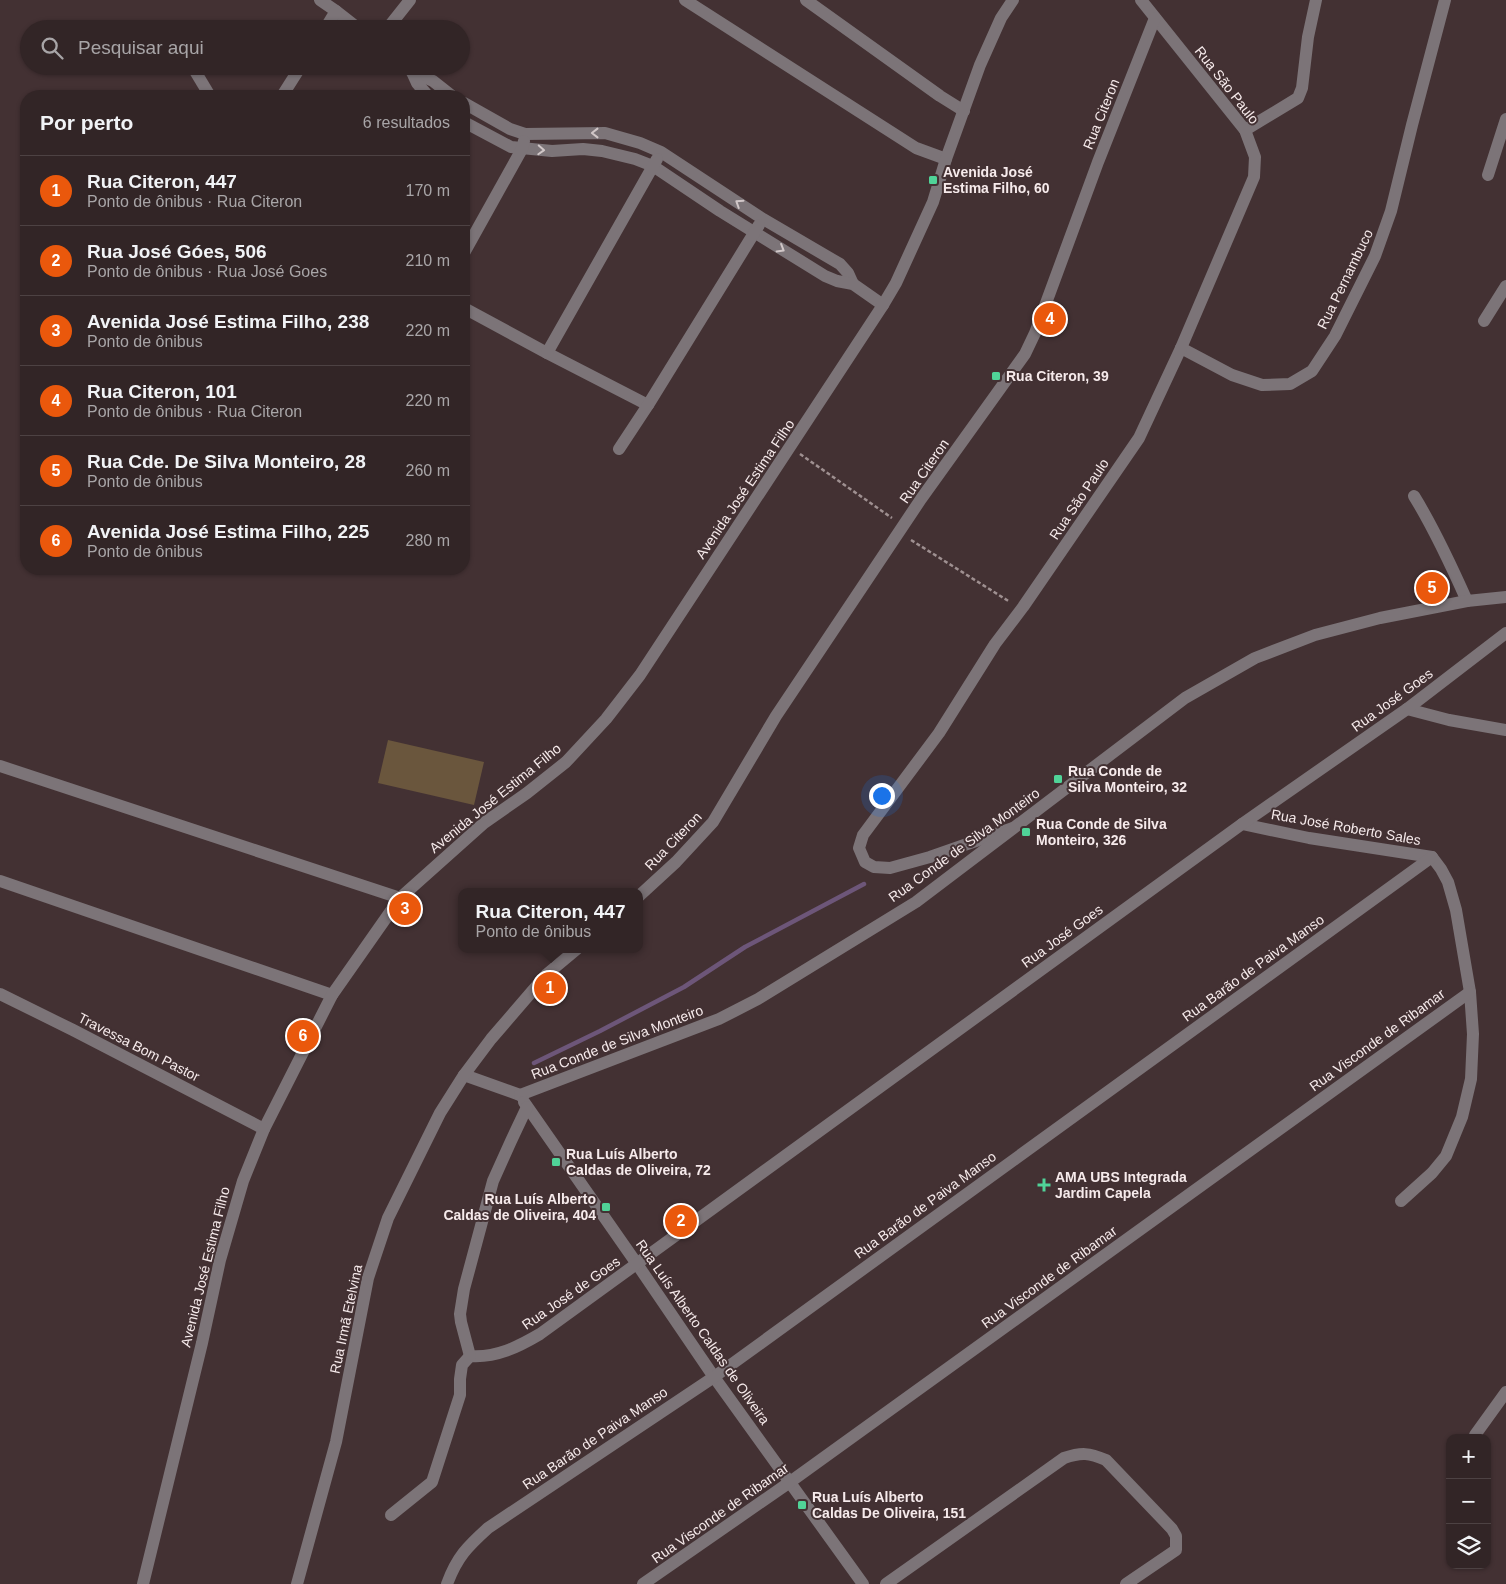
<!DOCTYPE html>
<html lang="pt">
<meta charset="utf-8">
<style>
:root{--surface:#322526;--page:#3d3132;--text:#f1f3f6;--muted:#a8a5a7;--line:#4d4243;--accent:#ea580c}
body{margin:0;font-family:Helvetica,sans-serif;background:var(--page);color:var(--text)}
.controls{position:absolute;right:15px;bottom:15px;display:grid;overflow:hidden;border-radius:10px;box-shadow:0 1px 4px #0004}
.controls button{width:45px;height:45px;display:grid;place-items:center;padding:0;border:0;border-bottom:1px solid var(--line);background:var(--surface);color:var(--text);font:25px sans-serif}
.you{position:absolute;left:881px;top:795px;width:18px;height:18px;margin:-12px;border:4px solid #fff;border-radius:50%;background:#1a73e8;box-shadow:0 0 0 8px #1a73e833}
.badge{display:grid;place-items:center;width:32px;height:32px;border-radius:50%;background:var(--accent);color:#fff;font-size:16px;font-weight:700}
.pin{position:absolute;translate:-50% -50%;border:2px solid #fff;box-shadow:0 1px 5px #0006}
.popup{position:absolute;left:458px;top:888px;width:185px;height:65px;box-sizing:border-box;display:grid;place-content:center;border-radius:10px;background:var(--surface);filter:drop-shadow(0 1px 4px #0005);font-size:16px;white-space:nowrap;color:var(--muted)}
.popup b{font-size:19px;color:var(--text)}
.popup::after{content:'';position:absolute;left:50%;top:100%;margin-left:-10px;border:10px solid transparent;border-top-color:var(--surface)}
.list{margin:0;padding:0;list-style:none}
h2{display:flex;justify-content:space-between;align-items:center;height:65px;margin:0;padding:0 20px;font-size:21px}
h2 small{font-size:16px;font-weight:400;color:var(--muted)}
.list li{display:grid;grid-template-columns:32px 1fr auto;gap:15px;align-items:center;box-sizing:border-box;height:70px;padding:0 20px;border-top:1px solid var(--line)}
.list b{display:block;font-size:19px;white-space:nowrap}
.list p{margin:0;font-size:16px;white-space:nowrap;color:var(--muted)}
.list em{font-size:16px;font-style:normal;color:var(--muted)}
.icon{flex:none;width:28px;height:28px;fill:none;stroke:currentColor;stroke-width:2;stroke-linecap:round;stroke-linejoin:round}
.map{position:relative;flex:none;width:1506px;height:1584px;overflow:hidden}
.search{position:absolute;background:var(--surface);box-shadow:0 1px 4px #0004;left:20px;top:20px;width:450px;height:55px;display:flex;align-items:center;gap:12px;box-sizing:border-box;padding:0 18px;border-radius:28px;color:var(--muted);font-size:19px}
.panel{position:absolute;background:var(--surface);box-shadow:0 1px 4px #0004;left:20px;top:90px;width:450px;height:485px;border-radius:20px}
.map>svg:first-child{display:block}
.green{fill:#6a563d}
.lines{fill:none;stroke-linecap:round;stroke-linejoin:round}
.stream{stroke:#6d5679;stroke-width:4.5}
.path{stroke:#9f9091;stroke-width:2.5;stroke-dasharray:4 2.5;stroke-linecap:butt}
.minor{stroke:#7c7478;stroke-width:12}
.oneway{stroke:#d1c7c8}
.poi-dot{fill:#50d398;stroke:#433133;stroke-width:2}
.labels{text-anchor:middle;stroke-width:4;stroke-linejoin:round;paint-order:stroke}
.street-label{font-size:14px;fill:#f6eaeb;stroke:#433133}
.poi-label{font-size:14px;font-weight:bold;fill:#f6eaeb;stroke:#433133;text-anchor:start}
</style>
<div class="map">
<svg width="1506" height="1584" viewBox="0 0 1506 1584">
<rect width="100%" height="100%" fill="#433133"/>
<!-- green -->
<polygon class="green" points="388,740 484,762 474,805 378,783"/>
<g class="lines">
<!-- stream -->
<polyline class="stream" points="534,1063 600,1031 684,987 745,947 864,884"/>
<!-- path -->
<g class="path">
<polyline points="800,454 892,518"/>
<polyline points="911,540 1010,602"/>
</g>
<!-- minor -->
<g class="minor">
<polyline points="320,0 336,11 359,29"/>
<polyline points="685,0 916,148 946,159"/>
<polyline points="806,0 940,96 964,111"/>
<polyline points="325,29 336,11"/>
<polyline points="387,29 410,0"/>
<polyline points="192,66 210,96"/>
<polyline points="406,66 412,72 433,81 452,96"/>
<polyline points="412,72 417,83 428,96"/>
<polyline points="282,96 301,66"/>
<polyline points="464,103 510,129 525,134 605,133 640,143 661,152 763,219 840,264 848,273 853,284"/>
<polyline points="464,122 511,147 552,151 583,149 602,151 635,159 653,166 720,211 825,276 837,281 853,284 883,305"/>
<polyline points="1245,130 1298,98 1302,88 1308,37 1316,0"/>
<polyline points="1488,175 1506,119"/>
<polyline points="464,253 522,149 524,141"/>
<polyline points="464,308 547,353 648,405"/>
<polyline points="1484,321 1506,286"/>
<polyline points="1181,348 1232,375 1262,385 1290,384 1312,371 1335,336 1375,256 1391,211 1412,125 1445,0"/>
<polyline points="547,353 657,159"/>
<polyline points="619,449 648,405 759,225"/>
<path d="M 1414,496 C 1435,530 1451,565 1467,601"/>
<polyline points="1407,709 1449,720 1506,730"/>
<polyline points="0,766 400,898"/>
<polyline points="1242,824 1309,838 1432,857 1441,869 1448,882 1456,910 1470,992 1473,1034 1471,1079 1462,1117 1446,1156 1432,1173 1401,1201"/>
<polyline points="1013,828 930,857 890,868 874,867 865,862 859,848 863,835 939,733 995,644 1023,607 1139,438 1181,348 1254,177 1255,157 1245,130 1141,0"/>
<polyline points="0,881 332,995"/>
<polyline points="639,896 676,862 713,822 776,716 921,499 1025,354 1035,333 1098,162 1155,18"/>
<polyline points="0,994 73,1030 264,1129"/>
<polyline points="464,1075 520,1095"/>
<polyline points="520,1095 719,1019 758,999 916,902 1185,698 1255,658 1315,635 1380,618 1467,601 1506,597"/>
<polyline points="524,1102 637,1264 714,1377 863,1584"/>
<path d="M 527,1107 L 511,1141 L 493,1181 L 464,1289 L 460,1314 L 461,1322 L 470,1356 C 496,1358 518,1347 540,1334 L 1242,824 L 1407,709 L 1506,633"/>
<polyline points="1475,1435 1506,1392"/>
<polyline points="391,1515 432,1482 460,1395 460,1379 462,1365 470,1356"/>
<polyline points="143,1584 202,1343 220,1260 243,1181 264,1129 332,995 400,898 484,823 527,793 566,762 606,719 640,675 883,305 896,283 933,202 946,159 980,65 1001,18 1013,0"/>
<polyline points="297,1584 336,1442 368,1278 388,1218 440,1113 464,1075 491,1039 547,974 577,949"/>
<path d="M 447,1584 C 457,1557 467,1547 488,1528 L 714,1377 L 1432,857"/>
<polyline points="643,1584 790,1482 1470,992"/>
<path d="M 886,1584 L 1064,1458 C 1082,1452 1089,1453 1106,1460 L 1172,1529 L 1176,1536 L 1176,1550 L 1126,1584"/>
</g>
</g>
<!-- one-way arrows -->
<defs><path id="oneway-chevron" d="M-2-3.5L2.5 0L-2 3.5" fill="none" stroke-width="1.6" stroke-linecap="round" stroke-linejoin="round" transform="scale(1.25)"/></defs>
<g class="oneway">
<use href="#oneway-chevron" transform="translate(595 133) rotate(180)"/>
<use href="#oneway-chevron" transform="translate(541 150) rotate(3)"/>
<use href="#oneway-chevron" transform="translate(739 203) rotate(-147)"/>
<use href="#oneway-chevron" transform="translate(781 249) rotate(31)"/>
</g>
<!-- markers -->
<g class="poi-dot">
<rect x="928" y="175" width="10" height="10" rx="2.5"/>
<rect x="991" y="371" width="10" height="10" rx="2.5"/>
<rect x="1053" y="774" width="10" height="10" rx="2.5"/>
<rect x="1021" y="827" width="10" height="10" rx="2.5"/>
<rect x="551" y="1157" width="10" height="10" rx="2.5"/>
<path d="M1041.5 1177.5h5v5h5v5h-5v5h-5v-5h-5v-5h5z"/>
<rect x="601" y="1202" width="10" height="10" rx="2.5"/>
<rect x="797" y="1500" width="10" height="10" rx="2.5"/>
</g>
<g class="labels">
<!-- street labels -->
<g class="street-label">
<text transform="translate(1227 85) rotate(52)" y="5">Rua São Paulo</text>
<text transform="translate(1101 114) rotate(-68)" y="5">Rua Citeron</text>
<text transform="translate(1345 279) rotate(-64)" y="5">Rua Pernambuco</text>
<text transform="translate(924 471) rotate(-55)" y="5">Rua Citeron</text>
<text transform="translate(745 489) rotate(-56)" y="5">Avenida José Estima Filho</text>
<text transform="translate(1079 499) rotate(-56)" y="5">Rua São Paulo</text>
<text transform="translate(1392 700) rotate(-36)" y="5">Rua José Goes</text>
<text transform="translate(495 798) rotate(-39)" y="5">Avenida José Estima Filho</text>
<text transform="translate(1346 827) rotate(10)" y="5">Rua José Roberto Sales</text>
<text transform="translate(673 841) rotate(-46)" y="5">Rua Citeron</text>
<text transform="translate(964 845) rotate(-36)" y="5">Rua Conde de Silva Monteiro</text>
<text transform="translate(1062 936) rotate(-36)" y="5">Rua José Goes</text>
<text transform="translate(1253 968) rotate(-36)" y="5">Rua Barão de Paiva Manso</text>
<text transform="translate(1377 1040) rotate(-36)" y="5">Rua Visconde de Ribamar</text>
<text transform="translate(617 1042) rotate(-21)" y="5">Rua Conde de Silva Monteiro</text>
<text transform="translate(139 1047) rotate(27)" y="5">Travessa Bom Pastor</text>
<text transform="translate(925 1205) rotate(-36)" y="5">Rua Barão de Paiva Manso</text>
<text transform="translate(205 1267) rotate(-76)" y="5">Avenida José Estima Filho</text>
<text transform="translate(1049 1277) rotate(-36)" y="5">Rua Visconde de Ribamar</text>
<text transform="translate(571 1293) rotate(-35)" y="5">Rua José de Goes</text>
<text transform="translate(346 1319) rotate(-78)" y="5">Rua Irmã Etelvina</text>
<text transform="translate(703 1332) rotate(55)" y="5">Rua Luís Alberto Caldas de Oliveira</text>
<text transform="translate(595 1438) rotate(-34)" y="5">Rua Barão de Paiva Manso</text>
<text transform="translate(720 1513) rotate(-35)" y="5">Rua Visconde de Ribamar</text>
</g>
<!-- poi labels -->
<g class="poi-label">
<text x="943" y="177">Avenida José<tspan x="943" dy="16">Estima Filho, 60</tspan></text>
<text x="1006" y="381">Rua Citeron, 39</text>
<text x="1068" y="776">Rua Conde de<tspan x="1068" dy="16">Silva Monteiro, 32</tspan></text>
<text x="1036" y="829">Rua Conde de Silva<tspan x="1036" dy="16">Monteiro, 326</tspan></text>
<text x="566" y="1159">Rua Luís Alberto<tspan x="566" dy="16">Caldas de Oliveira, 72</tspan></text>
<text x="1055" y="1182">AMA UBS Integrada<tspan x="1055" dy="16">Jardim Capela</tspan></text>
<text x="596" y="1204" text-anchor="end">Rua Luís Alberto<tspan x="596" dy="16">Caldas de Oliveira, 404</tspan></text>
<text x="812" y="1502">Rua Luís Alberto<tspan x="812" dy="16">Caldas De Oliveira, 151</tspan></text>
</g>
</g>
</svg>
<div class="controls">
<button>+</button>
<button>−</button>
<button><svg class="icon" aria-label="layers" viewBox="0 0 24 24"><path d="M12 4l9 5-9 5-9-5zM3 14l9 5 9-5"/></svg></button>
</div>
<div class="you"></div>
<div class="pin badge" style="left:550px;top:988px">1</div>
<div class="popup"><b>Rua Citeron, 447</b>Ponto de ônibus</div>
<div class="pin badge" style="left:681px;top:1221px">2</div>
<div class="pin badge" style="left:405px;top:909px">3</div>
<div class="pin badge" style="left:1050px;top:319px">4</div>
<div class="pin badge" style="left:1432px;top:588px">5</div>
<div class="pin badge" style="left:303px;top:1036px">6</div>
<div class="search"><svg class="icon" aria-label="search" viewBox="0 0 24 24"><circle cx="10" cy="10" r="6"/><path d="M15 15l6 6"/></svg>Pesquisar aqui</div>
<section class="panel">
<h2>Por perto<small>6 resultados</small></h2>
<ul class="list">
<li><span class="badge">1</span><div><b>Rua Citeron, 447</b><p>Ponto de ônibus · Rua Citeron</p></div><em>170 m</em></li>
<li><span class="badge">2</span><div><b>Rua José Góes, 506</b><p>Ponto de ônibus · Rua José Goes</p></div><em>210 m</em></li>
<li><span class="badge">3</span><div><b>Avenida José Estima Filho, 238</b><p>Ponto de ônibus</p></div><em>220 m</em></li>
<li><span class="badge">4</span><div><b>Rua Citeron, 101</b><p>Ponto de ônibus · Rua Citeron</p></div><em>220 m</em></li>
<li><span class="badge">5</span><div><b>Rua Cde. De Silva Monteiro, 28</b><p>Ponto de ônibus</p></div><em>260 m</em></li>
<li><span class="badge">6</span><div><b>Avenida José Estima Filho, 225</b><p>Ponto de ônibus</p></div><em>280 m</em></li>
</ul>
</section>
</div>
